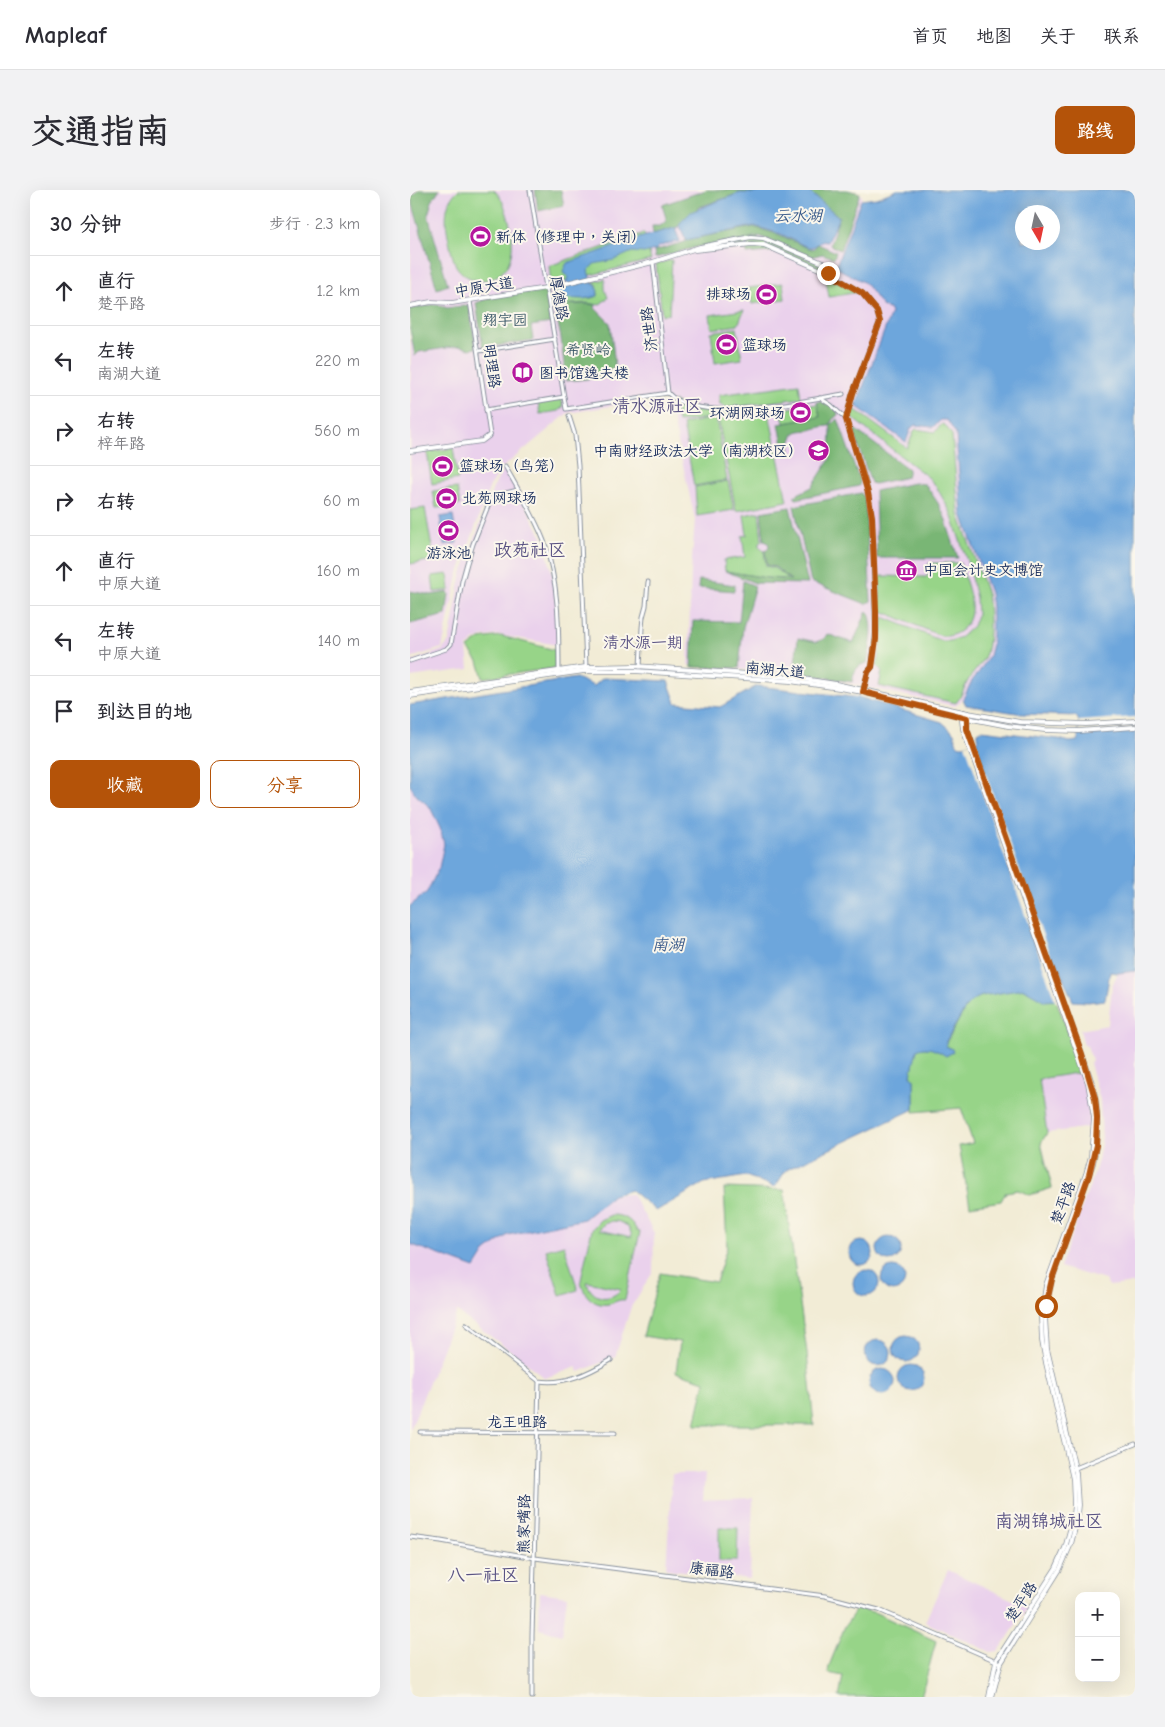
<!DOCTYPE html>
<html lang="zh">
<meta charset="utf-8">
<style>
:root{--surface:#fff;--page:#f2f2f3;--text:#2b2b33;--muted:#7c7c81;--line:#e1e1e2;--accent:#b45309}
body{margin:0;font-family:"Comic Neue","LXGW WenKai TC",sans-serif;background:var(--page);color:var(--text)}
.controls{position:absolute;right:15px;bottom:15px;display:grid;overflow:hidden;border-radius:10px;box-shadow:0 5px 20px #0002}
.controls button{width:45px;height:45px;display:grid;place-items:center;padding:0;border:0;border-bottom:1px solid var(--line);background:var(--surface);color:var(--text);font:25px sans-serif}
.compass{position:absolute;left:605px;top:15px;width:45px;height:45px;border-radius:50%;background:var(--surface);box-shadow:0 5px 20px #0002;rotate:171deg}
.stop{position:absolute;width:15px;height:15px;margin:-11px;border:4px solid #b45309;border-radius:50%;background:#fff}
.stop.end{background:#b45309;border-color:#fff;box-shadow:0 1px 5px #0008}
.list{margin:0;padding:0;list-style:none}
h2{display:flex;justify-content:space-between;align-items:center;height:65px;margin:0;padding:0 20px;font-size:21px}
h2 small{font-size:16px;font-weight:400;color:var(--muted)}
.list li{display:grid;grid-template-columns:32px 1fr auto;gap:15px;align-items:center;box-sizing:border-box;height:70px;padding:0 20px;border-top:1px solid var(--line)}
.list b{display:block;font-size:19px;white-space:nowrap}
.list p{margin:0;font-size:16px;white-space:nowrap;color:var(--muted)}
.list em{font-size:16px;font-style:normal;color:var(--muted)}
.actions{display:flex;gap:10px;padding:15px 20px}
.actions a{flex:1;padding:11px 0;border:1px solid var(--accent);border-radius:10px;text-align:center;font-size:18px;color:var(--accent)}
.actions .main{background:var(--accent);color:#fff}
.icon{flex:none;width:28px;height:28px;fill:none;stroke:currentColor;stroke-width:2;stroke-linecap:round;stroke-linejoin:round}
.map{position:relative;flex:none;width:725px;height:1507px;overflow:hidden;border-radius:10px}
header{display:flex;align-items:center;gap:30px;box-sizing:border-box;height:70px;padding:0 25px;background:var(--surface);border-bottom:1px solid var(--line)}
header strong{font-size:24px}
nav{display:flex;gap:28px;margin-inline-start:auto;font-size:18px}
.intro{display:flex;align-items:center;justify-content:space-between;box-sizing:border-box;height:120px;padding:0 30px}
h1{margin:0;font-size:35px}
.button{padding:12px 22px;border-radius:10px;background:var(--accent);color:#fff;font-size:18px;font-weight:700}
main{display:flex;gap:30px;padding:0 30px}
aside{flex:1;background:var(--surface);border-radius:10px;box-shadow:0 5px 20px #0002}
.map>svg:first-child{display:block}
.built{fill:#ead1ec}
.green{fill:#97d488;stroke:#598273;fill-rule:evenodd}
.forest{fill:#79b674;stroke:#4a7269}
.water{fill:#6da6dc;stroke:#446a9d;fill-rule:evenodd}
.pier{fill:#f2ecd6}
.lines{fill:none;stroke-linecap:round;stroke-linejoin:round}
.tertiary-casing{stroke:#868e9a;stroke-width:5}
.secondary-casing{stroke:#868e9a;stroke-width:5.5}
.primary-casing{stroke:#868e9a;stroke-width:5.5}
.tertiary{stroke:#fff;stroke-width:3}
.secondary{stroke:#fff;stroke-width:4}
.primary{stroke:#fff;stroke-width:4}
.route{stroke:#b45309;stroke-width:6}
.labels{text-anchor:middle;stroke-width:4;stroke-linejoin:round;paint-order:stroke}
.poi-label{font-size:15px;fill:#1b2f5e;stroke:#fbf7ec;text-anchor:start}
.street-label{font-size:15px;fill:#1b2f5e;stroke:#fbf7ec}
.park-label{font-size:15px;fill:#3a5868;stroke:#fbf7ec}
.water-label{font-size:16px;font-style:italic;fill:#38598a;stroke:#fbf7ec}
.neighbourhood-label{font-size:16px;fill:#5a5384;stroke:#fbf7ec}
.quarter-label{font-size:18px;fill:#5a5384;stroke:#fbf7ec}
</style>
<header>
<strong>Mapleaf</strong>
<nav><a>首页</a><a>地图</a><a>关于</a><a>联系</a></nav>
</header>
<div class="intro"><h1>交通指南</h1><a class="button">路线</a></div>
<main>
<aside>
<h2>30 分钟<small>步行 · 2.3 km</small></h2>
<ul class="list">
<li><svg class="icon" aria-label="ahead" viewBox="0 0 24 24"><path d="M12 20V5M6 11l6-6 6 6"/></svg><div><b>直行</b><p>楚平路</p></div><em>1.2 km</em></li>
<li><svg class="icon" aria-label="left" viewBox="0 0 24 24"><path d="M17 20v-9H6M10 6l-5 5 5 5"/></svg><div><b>左转</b><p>南湖大道</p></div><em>220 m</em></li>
<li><svg class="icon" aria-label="right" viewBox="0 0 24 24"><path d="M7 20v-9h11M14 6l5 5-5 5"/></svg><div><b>右转</b><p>梓年路</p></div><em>560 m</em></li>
<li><svg class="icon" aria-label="right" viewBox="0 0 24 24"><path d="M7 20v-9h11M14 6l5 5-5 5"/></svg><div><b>右转</b></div><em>60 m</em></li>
<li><svg class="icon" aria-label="ahead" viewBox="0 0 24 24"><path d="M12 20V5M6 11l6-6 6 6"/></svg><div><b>直行</b><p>中原大道</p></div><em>160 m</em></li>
<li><svg class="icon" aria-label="left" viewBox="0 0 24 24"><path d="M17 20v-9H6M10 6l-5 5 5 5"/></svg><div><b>左转</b><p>中原大道</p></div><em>140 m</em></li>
<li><svg class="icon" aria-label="arrive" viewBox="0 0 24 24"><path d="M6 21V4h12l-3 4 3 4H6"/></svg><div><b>到达目的地</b></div></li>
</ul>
<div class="actions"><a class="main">收藏</a><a>分享</a></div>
</aside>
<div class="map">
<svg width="725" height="1507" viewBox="0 0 725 1507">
<rect width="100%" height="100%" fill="#fbf7ec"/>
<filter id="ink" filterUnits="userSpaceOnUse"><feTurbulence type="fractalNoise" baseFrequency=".02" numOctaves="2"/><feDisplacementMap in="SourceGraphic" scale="10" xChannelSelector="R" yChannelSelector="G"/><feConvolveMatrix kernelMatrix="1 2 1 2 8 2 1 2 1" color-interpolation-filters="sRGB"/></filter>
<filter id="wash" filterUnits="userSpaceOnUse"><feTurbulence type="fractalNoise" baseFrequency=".0096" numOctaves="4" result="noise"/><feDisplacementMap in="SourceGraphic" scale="20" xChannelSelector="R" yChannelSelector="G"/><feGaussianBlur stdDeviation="1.12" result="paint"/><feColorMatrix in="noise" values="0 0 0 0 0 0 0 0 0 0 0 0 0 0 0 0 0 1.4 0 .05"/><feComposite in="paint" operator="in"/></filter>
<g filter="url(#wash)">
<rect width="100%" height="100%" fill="#f2ecd6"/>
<!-- built -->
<g class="built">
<polygon points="1,0 437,0 450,3 452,7 426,76 429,79 455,93 472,116 479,119 481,123 446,216 496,252 501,238 505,235 523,237 530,230 537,230 546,244 551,324 580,403 582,417 582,454 579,466 569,482 562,491 553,509 547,515 544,516 437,493 377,483 278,475 281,382 285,330 264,234 256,207 158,223 92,278 80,296 48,386 32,458 0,468"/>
<polygon points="93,280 97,280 97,286 104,293 134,351 145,394 148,455 89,445 72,447 65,450 57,457 59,479 0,487 0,472 32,460 39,452 51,386 83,298"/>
<polygon points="0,595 6,605 20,617 30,638 34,654 29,678 17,702 0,716"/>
<polygon points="720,780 725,781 725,1093 699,1096 695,1090 650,1077 683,987 688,971 692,948 690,910 680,873 682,870 677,856 674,855 670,840 698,835 702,796 708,783"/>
<polygon points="673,882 681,937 637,943 629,889"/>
<polygon points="222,1004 244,1043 243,1082 221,1117 205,1167 169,1182 167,1177 135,1188 101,1161 47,1122 0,1240 0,1054 65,1078 75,1062 98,1045 174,1029 203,1005"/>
<polygon points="262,1284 295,1284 293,1310 343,1308 340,1389 256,1379"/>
<polygon points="538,1380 618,1417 589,1461 581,1462 515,1432"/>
<polygon points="130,1402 157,1406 152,1445 129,1439"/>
</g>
<!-- green -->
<g class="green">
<path d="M 48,0 L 84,0 C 93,8 96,20 99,31 C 102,43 104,57 100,69 C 93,94 60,98 46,76 C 42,67 40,56 38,46 C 35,29 34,13 48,0 Z"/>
<polygon points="234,43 241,70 141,95 139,76"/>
<polygon points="262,70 259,124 252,125 246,74"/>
<polygon points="415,84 419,86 449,102 419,107"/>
<path d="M 195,89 L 195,99 L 198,108 L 189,115 L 177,113 L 144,115 L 142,101 L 155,98 L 147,103 L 147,107 L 148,109 C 161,103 175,114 188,105 L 187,94 L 182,92 Z"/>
<polygon points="373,93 375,109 342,114 339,98"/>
<polygon points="334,120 328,135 302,139 300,125"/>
<polygon points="327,138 332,169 305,173 301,142"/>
<polygon points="389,194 391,208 317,218 310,215 309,205"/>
<polygon points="152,209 153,217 148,221 130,224 128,213"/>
<path d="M 264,211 C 294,226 325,222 357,219 L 358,221 L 268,232 Z"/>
<polygon points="408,214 410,227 374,233 371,219"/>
<path d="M 443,218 L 497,258 L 504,241 L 506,239 L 525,242 L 532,234 L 535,235 L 542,245 L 549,324 L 577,404 C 579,420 581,448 576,463 C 573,473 565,480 559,489 C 554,497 552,506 546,513 L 469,496 L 472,481 L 467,476 L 472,448 L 473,427 L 532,451 L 540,451 L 551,447 L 563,436 L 567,425 L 566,408 L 557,371 L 540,321 L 527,298 L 519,288 L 442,228 L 440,225 Z"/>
<polygon points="359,223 377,311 326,321 308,229"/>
<polygon points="306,228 317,290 284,296 273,234"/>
<polygon points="43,258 48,289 22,294 17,262"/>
<polygon points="318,291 324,320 287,326 285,297"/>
<polygon points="47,298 50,315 26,318 23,301"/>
<polygon points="15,318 24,370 0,374 0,320"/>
<polygon points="349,322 352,351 349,353 349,357 354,361 356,376 364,378 380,389 357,388 315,381 314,370 335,367 332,346 337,345 334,325"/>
<path d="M 519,373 L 550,373 C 556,394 572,425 550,441 C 544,445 538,447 531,446 L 472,421 L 470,416 L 470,388 L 472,386 L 516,387 L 518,385 Z"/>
<polygon points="38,384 40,400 24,402 22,386"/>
<polygon points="91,446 145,460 145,478 73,488 68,471 58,458 70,449"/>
<path d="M 610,799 C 624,799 631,813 646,810 L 673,882 L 629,889 L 637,943 L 631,953 L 642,998 L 620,1005 L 608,1000 L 596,1002 L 591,1011 L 560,1016 L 549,956 L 563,953 L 551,918 L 504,922 L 504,890 L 501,884 L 506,862 L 508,858 L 521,858 L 536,865 L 542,859 L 535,855 L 556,817 L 563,810 L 571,806 Z"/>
<polygon points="314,998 374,1000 397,1163 404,1235 285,1235 295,1191 266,1182 270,1152 233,1146 250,1083 306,1092 317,1057"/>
<path d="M 201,1025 C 214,1025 222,1030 227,1041 L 230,1042 L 215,1110 C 209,1109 206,1112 199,1114 C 184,1117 172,1104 171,1090 L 182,1039 L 190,1030 ZM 202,1031 C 213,1031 220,1036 222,1047 L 189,1040 L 194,1034 ZM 177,1092 L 178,1092 L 211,1099 C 200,1113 181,1109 177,1092 Z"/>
<polygon points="154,1055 168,1100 150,1105 136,1060"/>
<polygon points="309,1338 328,1338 327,1371 309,1371"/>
<polygon points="447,1418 466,1423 526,1451 511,1507 429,1507 433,1486 418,1483 419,1476 435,1436"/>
</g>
<!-- forest -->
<g class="forest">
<polygon points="8,0 30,0 23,8 18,25 38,95 27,99 1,8"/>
<polygon points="125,0 151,0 154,16 128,21"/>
<polygon points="296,0 356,0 344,3 330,3 289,17 278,26 268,37 243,44 242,36 250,36 256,31 256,28 252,15"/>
<polygon points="397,0 437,0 450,3 430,60 420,55 429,27"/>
<polygon points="344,37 370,45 398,58 403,59 408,54 426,62 424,68 412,64 401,67 349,46 287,57 245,68 244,61 275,52 276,50"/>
<polygon points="345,48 366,54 415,76 417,80 399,74 369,61 337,64 336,57 292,62 294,57"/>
<polygon points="136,99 141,133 121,136 123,150 73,158 66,113 81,107"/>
<polygon points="26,114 37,118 59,115 66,158 59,159 50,156 9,162 5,166 0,139 0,119"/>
<path d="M 177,114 L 186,115 L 185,118 L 200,133 L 205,175 C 197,190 171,189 156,191 L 151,148 L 144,115 Z"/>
<path d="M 415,211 L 427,220 L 428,225 L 423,229 L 419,236 C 411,236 406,239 399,240 C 391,241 385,240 382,248 C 379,254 381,259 379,264 L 375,264 L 369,234 L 410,227 L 407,212 Z"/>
<polygon points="428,229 450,292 449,296 386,309 384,306 402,297 420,269 421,240 420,235"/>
<polygon points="443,240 446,240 498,279 498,284 497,287 464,294 461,293"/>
<polygon points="504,293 515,294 528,313 534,325 548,368 467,368 465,301"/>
<polygon points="451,303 455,308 461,411 456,414 401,392 384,316"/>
<polygon points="380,317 398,394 345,393 315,381 357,388 381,390 365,377 357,375 355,361 358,359 359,355 357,352 354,351 351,322"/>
<polygon points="289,390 325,395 324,401 288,398"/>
<polygon points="333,391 345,396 333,437 329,478 281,477 283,431 329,432"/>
<polygon points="0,401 21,405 38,402 39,404 36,425 0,434"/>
<path d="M 457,421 L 459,423 C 465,439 460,458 457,473 C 446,475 444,482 442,492 L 384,482 L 388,448 L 406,452 L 414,449 L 417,444 L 443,453 Z"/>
</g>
<!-- water -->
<g class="water">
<polygon points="356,0 397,0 429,27 417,52 411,51 403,57 397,57 371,44 344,36 276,50 269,34 281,22 303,13 330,3 344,3"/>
<path d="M 487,0 L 725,0 L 725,781 L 708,783 L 700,782 L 695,810 L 678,812 L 663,811 L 649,778 L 636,781 L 646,810 L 635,811 L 614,799 L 572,806 L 563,810 L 556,817 L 536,851 L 536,856 L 542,859 L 543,862 L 536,866 C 527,860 517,855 507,860 L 501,885 L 504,890 L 504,919 L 376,980 L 365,997 L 336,986 L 294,993 L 246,1021 L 221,1000 L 203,1005 L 174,1029 L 98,1045 L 75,1062 L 65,1078 L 0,1054 L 0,716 L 17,702 L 29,678 L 34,654 L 30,638 L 20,617 L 6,605 L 0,595 L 0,515 L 166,488 L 184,496 L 193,488 L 258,491 L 266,513 L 310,517 L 347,496 L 451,508 L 532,532 L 544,543 L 547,554 L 550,556 L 568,550 L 568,542 L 571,540 L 649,549 L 660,552 L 667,551 L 668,549 L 669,531 L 666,526 L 613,524 L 556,515 L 553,509 L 562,491 L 569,482 L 579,466 L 582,454 L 582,417 L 580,403 L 552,324 L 546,244 L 537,230 L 531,230 L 523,237 L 505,235 L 501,238 L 496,252 L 446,216 L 481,123 L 479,119 L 472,116 L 455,93 L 429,79 L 426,76 L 451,10 L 466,8 ZM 612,22 L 642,22 L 642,52 L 612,52 Z"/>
<polygon points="268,37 265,39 270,51 250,56 245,60 234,63 222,62 204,70 184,74 178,81 182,93 187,96 188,106 173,109 147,108 148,101 155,98 158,86 154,84 153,81 157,73 229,48"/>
<polygon points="43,325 47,353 34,355 30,327"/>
<circle cx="479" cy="1059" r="12"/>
<circle cx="451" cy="1063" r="12"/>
<circle cx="483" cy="1089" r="12"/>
<circle cx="456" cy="1093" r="13"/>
<circle cx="496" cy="1159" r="13"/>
<circle cx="468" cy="1163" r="13"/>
<circle cx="501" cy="1188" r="13"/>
<circle cx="472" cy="1192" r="13"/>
</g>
<!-- pier -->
<g class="pier">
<polygon points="725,527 725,541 669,544 669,531"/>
<polygon points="564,551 646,782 639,783 648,811 646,813 555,554"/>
</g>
</g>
<g filter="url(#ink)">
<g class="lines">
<defs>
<g id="tertiary">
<polyline points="120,0 156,219 258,203"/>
<polyline points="243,72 258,203"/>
<polyline points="60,111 80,245"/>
<polyline points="69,161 145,149"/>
<path d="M 258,203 C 287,235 393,211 433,204"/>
<polyline points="410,208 421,215 436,229"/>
<polyline points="76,220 154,207"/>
<polyline points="159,226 165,245 168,276 176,477"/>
<path d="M 95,276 C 109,301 124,325 134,351 C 149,392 149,438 149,481"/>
<polyline points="0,471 36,459 41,454 52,391 57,373 63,354 82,306 108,300"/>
<polyline points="230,477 232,438 233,427 236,416 238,392"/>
<path d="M 56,1134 L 129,1191 C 155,1195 179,1183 201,1170"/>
<polyline points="10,1242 205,1243"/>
<polyline points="663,1279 725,1254"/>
<polyline points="0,1347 31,1351 125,1368 415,1406 469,1420 591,1473"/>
<polyline points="122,1507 122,1446 129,1191"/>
</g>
<g id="secondary">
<polyline points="285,60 342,54 354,55 418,83 452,103 467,121 470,132 443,203 436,229 456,293 462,327 466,441 462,477 458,482 453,502"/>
<polyline points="0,116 21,112 42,113 136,98 243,72 290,57 341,47 353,48 413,73 418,78 418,83"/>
<polyline points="0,261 72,251 80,245"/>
<polyline points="554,522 552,531 553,539 678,893 684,928 681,966 676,984 636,1095 631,1128 632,1151 636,1173 663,1289 664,1315 662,1333 655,1358 646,1378 586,1471 579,1507"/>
<path d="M 558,523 L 557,539 L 682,893 C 689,919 689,946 683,973 L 642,1089 L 637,1111 L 635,1127 L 637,1159 L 666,1283 L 668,1315 L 666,1334 L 661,1354 L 650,1379 L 591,1473 L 582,1507"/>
</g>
<g id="primary">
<polyline points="0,502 176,477 226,476 380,487 426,494 558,523 610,532 676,534 725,531"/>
<polyline points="0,506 174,481 225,481 380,491 429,498 453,502 557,528 598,536 635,540 669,541 725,537"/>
</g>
</defs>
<!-- tertiary casing -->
<use href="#tertiary" class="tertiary-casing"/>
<!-- secondary casing -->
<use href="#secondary" class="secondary-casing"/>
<!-- primary casing -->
<use href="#primary" class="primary-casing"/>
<!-- tertiary -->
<use href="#tertiary" class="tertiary"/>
<!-- secondary -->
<use href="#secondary" class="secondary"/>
<!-- primary -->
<use href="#primary" class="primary"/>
</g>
</g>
<g class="lines" filter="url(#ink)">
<!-- route -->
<polyline class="route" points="418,83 452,103 467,121 470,132 443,203 436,229 458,303 462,327 466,421 466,449 462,477 458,482 453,502 557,528 557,539 672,864 685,908 687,928 686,955 679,985 642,1089 636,1116"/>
</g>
<!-- icons -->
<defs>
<symbol id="stadium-disc" viewBox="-11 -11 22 22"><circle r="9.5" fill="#b5179e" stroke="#fbf7ec"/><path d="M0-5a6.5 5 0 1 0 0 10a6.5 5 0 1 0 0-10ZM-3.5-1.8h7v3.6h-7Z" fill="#fff"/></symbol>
<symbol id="library-disc" viewBox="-11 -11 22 22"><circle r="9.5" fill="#b5179e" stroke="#fbf7ec"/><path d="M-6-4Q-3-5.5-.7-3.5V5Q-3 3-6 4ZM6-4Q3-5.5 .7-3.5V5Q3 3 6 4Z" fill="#fff"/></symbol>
<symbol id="university-disc" viewBox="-11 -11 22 22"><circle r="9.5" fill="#b5179e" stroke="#fbf7ec"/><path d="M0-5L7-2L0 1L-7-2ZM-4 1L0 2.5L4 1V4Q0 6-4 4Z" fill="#fff"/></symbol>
<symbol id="museum-disc" viewBox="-11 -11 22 22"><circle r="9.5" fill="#b5179e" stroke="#fbf7ec"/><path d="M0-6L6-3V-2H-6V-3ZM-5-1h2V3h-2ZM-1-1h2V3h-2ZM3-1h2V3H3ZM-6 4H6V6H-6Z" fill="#fff"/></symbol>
</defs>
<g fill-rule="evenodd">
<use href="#stadium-disc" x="58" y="34" width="25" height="25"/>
<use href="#stadium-disc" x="344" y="92" width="25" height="25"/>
<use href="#stadium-disc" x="304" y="142" width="25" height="25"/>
<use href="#library-disc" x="100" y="170" width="25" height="25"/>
<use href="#stadium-disc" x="378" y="210" width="25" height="25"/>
<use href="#university-disc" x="396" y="248" width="25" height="25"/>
<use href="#stadium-disc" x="20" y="264" width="25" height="25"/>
<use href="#stadium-disc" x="24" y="296" width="25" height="25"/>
<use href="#stadium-disc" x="26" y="328" width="25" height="25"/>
<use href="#museum-disc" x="484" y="368" width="25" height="25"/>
</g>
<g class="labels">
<!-- poi labels -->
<g class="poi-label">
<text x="86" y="52">新体（修理中，关闭）</text>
<text x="341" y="109" text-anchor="end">排球场</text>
<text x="332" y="160">篮球场</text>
<text x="129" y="188">图书馆逸夫楼</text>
<text x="375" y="228" text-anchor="end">环湖网球场</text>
<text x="393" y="266" text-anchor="end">中南财经政法大学（南湖校区）</text>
<text x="49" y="281">篮球场（鸟笼）</text>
<text x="52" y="313">北苑网球场</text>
<text x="39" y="368" text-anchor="middle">游泳池</text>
<text x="513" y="385">中国会计史文博馆</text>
</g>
<!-- street labels -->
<g class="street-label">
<text transform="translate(74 97) rotate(-9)" y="5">中原大道</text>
<text transform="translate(149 108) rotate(80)" y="5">厚德路</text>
<text transform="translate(239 139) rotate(-97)" y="5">济世路</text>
<text transform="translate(82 176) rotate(82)" y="5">明理路</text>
<text transform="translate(365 480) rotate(5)" y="5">南湖大道</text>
<text transform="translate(653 1013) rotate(-70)" y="5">楚平路</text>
<text x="107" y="1237">龙王咀路</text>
<text transform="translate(114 1334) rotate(-89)" y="5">熊家嘴路</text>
<text transform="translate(302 1380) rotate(7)" y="5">康福路</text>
<text transform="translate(611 1412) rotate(-57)" y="5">楚平路</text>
</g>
<!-- park labels -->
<g class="park-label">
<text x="95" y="135">翔宇园</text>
<text x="178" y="165">希贤岭</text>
</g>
<!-- water labels -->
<g class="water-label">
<text x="388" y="31">云水湖</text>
<text x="258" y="760">南湖</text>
</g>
<!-- neighbourhood labels -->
<g class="neighbourhood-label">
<text x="233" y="458">清水源一期</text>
</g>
<!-- quarter labels -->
<g class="quarter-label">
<text x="247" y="222">清水源社区</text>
<text x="120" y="366">政苑社区</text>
<text x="639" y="1337">南湖锦城社区</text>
<text x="73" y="1391">八一社区</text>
</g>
</g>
</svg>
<div class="controls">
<button>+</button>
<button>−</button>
</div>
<svg class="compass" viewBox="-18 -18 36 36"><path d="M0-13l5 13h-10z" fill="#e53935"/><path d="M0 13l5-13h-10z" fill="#7c7c81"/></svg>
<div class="stop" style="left:636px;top:1116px"></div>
<div class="stop end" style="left:418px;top:83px"></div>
</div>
</main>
